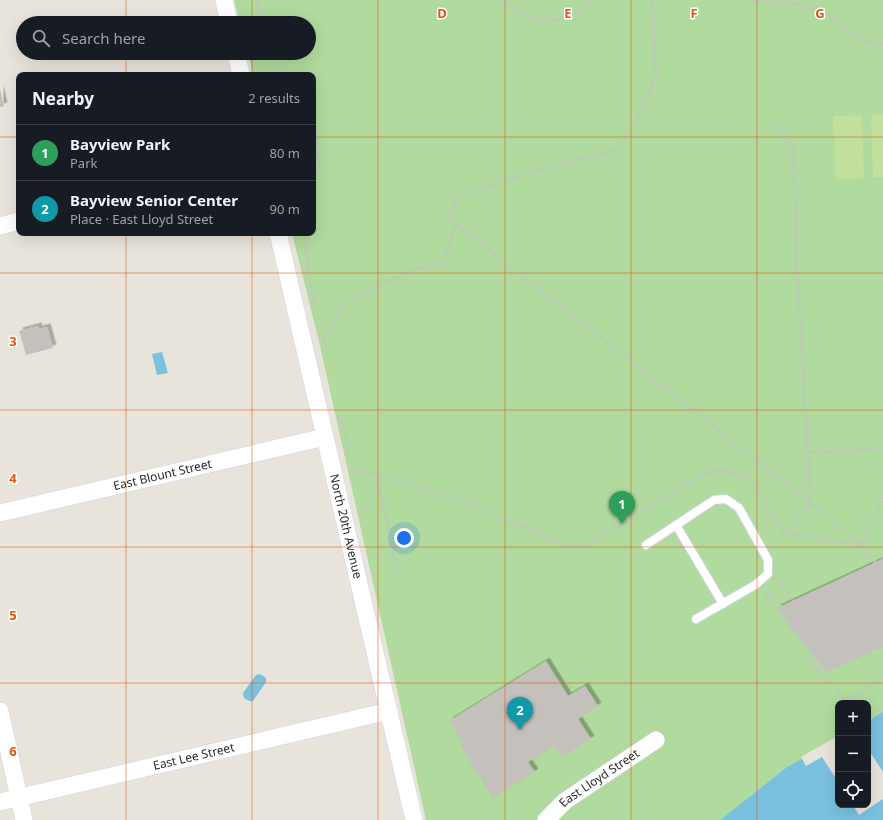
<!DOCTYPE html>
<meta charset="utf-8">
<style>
:root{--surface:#171b24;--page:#20242c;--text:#f1f3f6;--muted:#9ea1a6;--line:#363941;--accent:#7c3aed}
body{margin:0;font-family:"Noto Sans",sans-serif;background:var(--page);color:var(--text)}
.controls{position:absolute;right:12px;bottom:12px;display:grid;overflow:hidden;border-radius:8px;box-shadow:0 4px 16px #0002}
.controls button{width:36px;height:36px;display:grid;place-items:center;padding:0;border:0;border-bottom:1px solid var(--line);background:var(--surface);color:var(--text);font:20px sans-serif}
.you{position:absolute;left:404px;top:538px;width:14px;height:14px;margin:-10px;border:3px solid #fff;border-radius:50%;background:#1a73e8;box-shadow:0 0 0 6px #1a73e833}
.badge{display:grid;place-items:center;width:26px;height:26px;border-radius:50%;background:var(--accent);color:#fff;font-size:13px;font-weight:700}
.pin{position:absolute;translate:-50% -33px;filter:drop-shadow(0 1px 2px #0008)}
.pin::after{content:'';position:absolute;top:21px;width:14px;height:12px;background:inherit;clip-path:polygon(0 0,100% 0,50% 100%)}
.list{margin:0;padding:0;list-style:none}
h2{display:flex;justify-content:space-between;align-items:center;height:52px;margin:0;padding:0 16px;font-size:17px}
h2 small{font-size:13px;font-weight:400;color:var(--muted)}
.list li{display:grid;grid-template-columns:26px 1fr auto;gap:12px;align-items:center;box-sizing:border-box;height:56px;padding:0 16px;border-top:1px solid var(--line)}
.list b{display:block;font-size:15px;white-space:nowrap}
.list p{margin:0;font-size:13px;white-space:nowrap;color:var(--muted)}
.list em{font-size:13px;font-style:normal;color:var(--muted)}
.icon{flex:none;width:22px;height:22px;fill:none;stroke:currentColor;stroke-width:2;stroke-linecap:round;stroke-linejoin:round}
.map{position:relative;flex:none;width:883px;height:820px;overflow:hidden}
.search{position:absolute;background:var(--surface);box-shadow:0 4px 16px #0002;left:16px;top:16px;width:300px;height:44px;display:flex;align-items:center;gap:10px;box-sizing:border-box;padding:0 14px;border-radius:22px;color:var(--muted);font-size:15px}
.panel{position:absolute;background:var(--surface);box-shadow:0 4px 16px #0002;left:16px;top:72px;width:300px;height:164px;border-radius:8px}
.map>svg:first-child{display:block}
.green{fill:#b0da9e}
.pitch{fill:#c0e09b}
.water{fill:#7ac1e0}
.pier{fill:#e9e4db}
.building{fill:#c4c0bb;filter:url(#shadow)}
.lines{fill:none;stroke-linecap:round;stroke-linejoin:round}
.service-casing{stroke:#d1d3df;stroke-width:10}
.minor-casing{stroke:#d1d3df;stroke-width:18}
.path{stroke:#c3c3c3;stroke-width:2.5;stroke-dasharray:3 2;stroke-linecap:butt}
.service{stroke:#fff;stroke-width:8}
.minor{stroke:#fff;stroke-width:17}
.grid{fill:none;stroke:#de570d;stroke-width:1;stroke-opacity:0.55}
.labels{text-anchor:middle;stroke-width:3;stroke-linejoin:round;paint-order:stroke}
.street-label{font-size:12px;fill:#282828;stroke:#fff}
.grid-label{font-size:13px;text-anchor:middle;font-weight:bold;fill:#de570d;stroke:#fff;stroke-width:3;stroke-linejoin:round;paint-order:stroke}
</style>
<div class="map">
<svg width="883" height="820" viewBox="0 0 883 820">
<defs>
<filter id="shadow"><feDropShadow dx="3.5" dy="-3.5" stdDeviation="0" flood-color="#0004"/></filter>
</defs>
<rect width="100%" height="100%" fill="#e9e4db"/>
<!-- green -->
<polygon class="green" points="234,0 883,0 883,712 868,721 868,703 838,703 838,738 787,767 720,820 426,820 320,346 292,233 313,233 313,75 253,75 248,53 309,53 309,23 240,23"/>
<!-- pitch -->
<g class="pitch">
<polygon points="862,115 864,178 835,179 833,116"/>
<polygon points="871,115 883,115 883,177 873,177"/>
</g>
<!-- water -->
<g class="water">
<polygon points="162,352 168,373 157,375 152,354"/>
<polygon points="260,674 266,678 266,682 253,701 249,701 244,698 243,693 256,675"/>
<polygon points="883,712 883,820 720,820 787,767 838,738 838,805 868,805 868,721"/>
</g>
<!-- pier -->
<g class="pier">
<polygon points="838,736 838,782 822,757 806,766 801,757"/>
<polygon points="868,749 883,772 883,799 859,815 853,805 868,805"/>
</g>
<!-- building -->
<g class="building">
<polygon points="0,89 4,106 0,107"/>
<polygon points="38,326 39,329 47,327 53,348 26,355 19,331"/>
<polygon points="883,559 883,647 826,672 777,608"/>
<polygon points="546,661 568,696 585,686 598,706 578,719 591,739 562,757 555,746 528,762 535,772 493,798 460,745 463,743 449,721"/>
</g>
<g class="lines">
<defs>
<g id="service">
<polyline points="676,525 723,604"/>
<polyline points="646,545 714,500 726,499 739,508 768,560 768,574 755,585 696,619"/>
</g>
<g id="minor">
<polyline points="224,0 229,23"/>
<polyline points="236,53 241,75"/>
<polyline points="0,226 19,221"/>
<path id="s1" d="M 278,233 L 325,437 L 414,820"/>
<path id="s2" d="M 0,513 L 325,437"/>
<polyline points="0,711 24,820"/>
<path id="s3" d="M 0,802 L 389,711"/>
<path id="s4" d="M 546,820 L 565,801 L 656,740"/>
</g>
</defs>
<!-- service casing -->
<use href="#service" class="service-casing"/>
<!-- minor casing -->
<use href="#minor" class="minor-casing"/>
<!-- path -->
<g class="path">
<polyline points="257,0 266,23"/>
<polyline points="503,0 535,22 556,20 574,14 593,0"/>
<polyline points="652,0 656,75 636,123 614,151 549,166 457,196 451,220 811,503 861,545 874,518 883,497"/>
<polyline points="747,0 801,5 828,15 860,40 883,44"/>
<polyline points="277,53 281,75"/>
<polyline points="774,121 793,147 797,269 808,453 883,448"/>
<polyline points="313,133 317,139 318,164 313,175"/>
<polyline points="304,233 314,306"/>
<polyline points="322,343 338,313 350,299 410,271 442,263 457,224"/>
<polyline points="339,416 344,427 348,453"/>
<polyline points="349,468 376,474 480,508 573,548 582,548 694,480 717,470 746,475 764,500 783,533 861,545 876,563 883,559"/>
<polyline points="376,474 389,529 395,563 394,597"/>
<polyline points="783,533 811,503 808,453"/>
<polyline points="778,582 779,581 795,603 876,563"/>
<polyline points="769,592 766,595 811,653 808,657 846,702 883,678"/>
</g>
<!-- service -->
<use href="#service" class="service"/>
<!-- minor -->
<use href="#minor" class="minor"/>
</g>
<!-- grid -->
<path class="grid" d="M 126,0 L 126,23M 252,0 L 252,23M 378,0 L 378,820M 505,0 L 505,820M 631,0 L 631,820M 757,0 L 757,820M 126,53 L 126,75M 252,53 L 252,75M 0,137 L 19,137M 313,137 L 883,137M 126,233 L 126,820M 252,233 L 252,820M 0,273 L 883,273M 0,410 L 883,410M 0,547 L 883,547M 0,683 L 883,683"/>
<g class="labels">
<!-- street labels -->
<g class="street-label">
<text dy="4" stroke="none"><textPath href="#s2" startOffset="167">East Blount Street</textPath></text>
<text dy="4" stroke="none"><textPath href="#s1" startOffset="301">North 20th Avenue</textPath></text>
<text dy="4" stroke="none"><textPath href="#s3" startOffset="199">East Lee Street</textPath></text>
<text dy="4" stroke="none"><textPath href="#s4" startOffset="68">East Lloyd Street</textPath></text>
</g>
</g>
<g class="grid-label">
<text x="442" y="18">D</text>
<text x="568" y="18">E</text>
<text x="694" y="18">F</text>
<text x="820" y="18">G</text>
<text x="13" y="346">3</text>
<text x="13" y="483">4</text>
<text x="13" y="620">5</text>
<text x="13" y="756">6</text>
</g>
</svg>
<div class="controls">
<button>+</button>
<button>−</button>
<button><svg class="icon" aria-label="locate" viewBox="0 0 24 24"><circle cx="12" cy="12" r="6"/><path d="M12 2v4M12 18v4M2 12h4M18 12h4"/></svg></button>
</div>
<div class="you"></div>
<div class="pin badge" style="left:622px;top:524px;background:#2e9e5b">1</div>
<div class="pin badge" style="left:520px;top:730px;background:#0f9aa8">2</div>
<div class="search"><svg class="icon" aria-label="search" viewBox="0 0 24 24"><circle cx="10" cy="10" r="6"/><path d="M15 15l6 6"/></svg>Search here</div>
<section class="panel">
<h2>Nearby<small>2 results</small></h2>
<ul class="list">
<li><span class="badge" style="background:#2e9e5b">1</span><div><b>Bayview Park</b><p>Park</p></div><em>80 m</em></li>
<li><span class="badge" style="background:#0f9aa8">2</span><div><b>Bayview Senior Center</b><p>Place · East Lloyd Street</p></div><em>90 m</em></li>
</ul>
</section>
</div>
